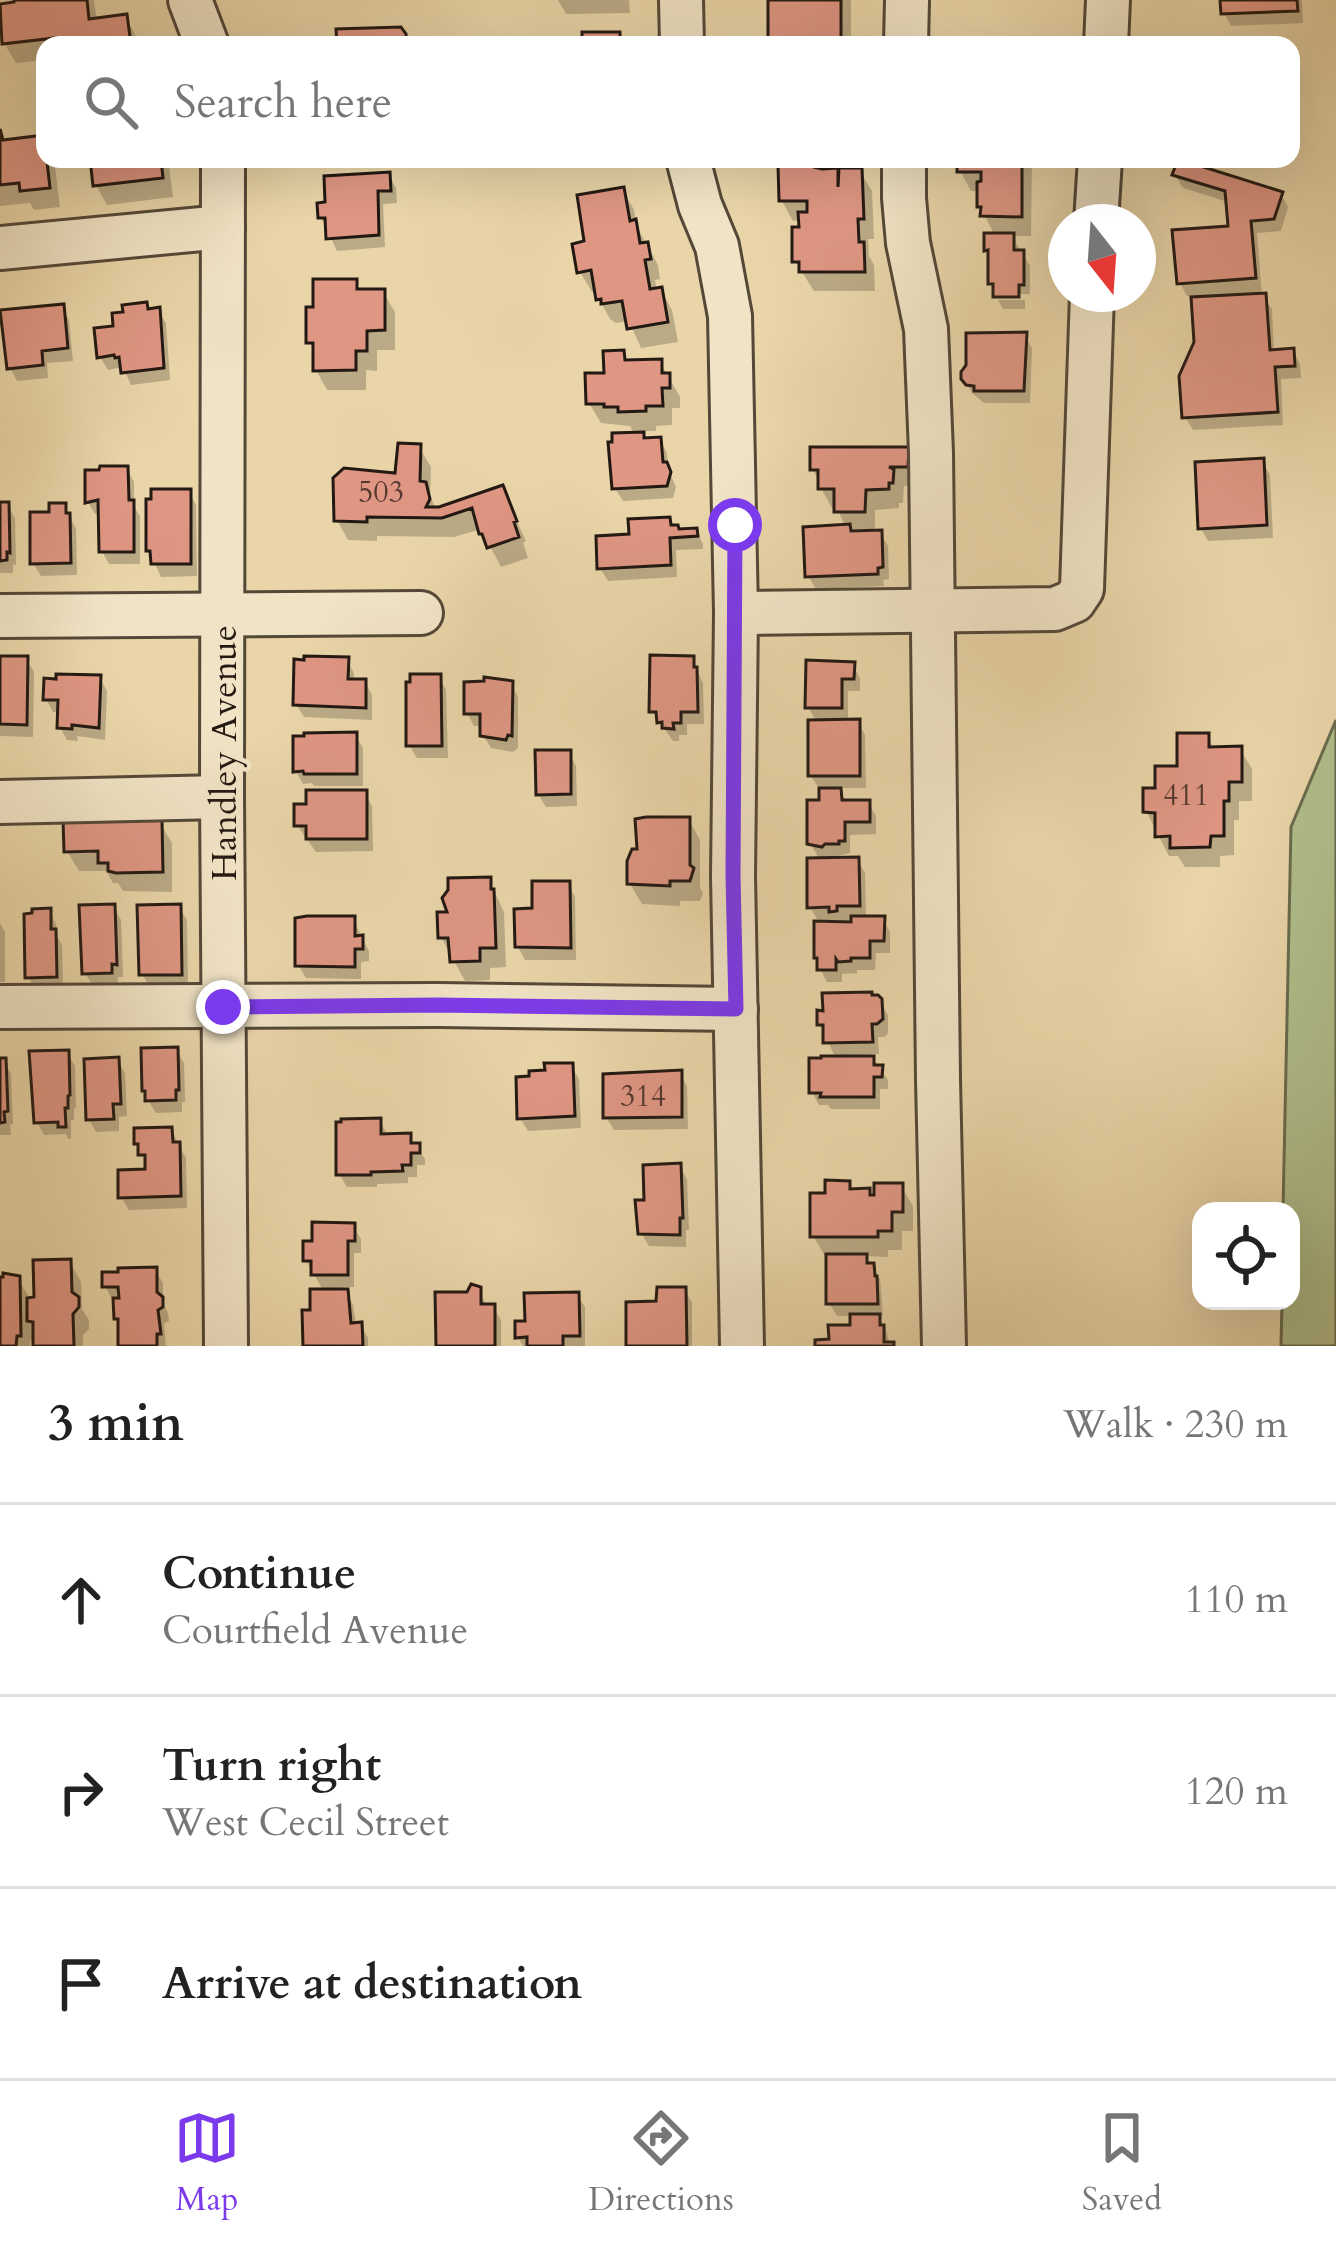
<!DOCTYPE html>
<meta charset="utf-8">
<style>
:root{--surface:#fff;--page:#f2f2f2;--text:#222;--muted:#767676;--line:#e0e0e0;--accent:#7c3aed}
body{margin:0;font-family:Cardo,serif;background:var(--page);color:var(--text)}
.controls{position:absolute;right:36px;bottom:36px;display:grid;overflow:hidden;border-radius:24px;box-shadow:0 12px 48px #0002}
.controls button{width:108px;height:108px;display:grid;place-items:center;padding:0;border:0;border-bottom:3px solid var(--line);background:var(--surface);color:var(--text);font:60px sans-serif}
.compass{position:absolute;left:1048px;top:204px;width:108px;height:108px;border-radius:50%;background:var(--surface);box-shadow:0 12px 48px #0002;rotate:163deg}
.stop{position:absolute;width:36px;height:36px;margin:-27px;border:9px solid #7c3aed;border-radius:50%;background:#fff}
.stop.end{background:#7c3aed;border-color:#fff;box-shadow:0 3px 12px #0008}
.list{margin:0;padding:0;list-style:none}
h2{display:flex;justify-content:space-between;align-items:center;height:156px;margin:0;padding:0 48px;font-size:51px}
h2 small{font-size:39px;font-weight:400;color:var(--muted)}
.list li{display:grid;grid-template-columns:78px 1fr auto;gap:36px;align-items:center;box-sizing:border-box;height:192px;padding:0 48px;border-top:3px solid var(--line)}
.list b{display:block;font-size:45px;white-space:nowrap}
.list p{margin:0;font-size:39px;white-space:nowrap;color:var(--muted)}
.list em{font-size:39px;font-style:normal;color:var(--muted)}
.icon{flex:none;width:66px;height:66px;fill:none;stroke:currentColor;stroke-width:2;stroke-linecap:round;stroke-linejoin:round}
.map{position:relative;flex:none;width:1336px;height:1346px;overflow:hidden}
.search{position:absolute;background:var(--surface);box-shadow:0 12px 48px #0002;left:36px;right:36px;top:36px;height:132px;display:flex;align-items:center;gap:30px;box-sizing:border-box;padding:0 42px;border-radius:24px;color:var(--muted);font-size:45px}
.sheet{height:732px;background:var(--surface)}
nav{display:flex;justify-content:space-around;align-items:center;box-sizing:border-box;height:168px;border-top:3px solid var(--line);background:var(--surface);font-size:33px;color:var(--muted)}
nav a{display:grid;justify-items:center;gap:6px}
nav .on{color:var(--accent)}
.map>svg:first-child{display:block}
.green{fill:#b0be8c;stroke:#6a6c50;stroke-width:3}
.shadow{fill:#0003}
.building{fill:#df9683;stroke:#231913;stroke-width:3}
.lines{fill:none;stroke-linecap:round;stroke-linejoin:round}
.minor-casing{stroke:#544838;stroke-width:48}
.minor{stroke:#f1e4c6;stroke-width:42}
.route{stroke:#7c3aed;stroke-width:15}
.labels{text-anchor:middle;stroke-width:9;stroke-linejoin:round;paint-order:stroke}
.number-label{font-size:30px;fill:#52382f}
.street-label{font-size:36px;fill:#231913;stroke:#f1e4c6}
</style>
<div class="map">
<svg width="1336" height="1346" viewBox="0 0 1336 1346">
<rect width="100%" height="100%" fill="#e9d5a8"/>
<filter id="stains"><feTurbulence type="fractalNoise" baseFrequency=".00167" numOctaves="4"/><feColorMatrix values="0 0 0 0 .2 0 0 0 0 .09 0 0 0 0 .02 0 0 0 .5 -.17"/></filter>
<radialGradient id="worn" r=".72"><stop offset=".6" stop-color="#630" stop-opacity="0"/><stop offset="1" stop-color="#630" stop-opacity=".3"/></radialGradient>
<!-- green -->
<polygon class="green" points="1336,720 1336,1346 1281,1346 1282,1301 1291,1301 1291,1211 1283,1211 1291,827"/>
<!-- shadow -->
<g class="shadow">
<polygon points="25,0 94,0 97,21 126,18 137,38 138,45 45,45 45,60 16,63 4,43 0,7 17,5"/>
<polygon points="558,0 629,0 630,13 566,14"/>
<rect x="771" y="0" width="80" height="45"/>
<polygon points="1223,0 1302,0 1303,23 1231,26 1224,13"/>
<polygon points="0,132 6,143 42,139 45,144 45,159 54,159 60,207 34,210 30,203 0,206"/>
<polygon points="93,159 168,159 173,197 107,205 96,185"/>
<polygon points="960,159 1032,159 1031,236 1012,236 1030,266 1030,294 997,294 997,299 996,296 991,283 991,257 987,250 995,236 980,206 980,191 971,191 960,171"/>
<polygon points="860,171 872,191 874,239 868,239 869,256 874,265 875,291 814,291 795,261 801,220 793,221 782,201 821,172"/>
<polygon points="389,175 396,188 397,203 383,204 385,247 337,251 321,217"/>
<polygon points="1175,175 1281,194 1288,207 1281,231 1257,233 1262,296 1272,309 1274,353 1293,351 1300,364 1301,378 1281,379 1283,425 1193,430 1185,417 1197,342 1194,296 1187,296 1180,283 1231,228 1228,202 1183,188"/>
<polygon points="623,190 634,210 637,227 658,265 660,279 655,280 657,291 661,290 672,310 678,342 641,348 629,321 616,323 610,319 599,299 597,291 592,292 580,272 588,244"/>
<polygon points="355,282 361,292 383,292 395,312 395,350 377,350 377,371 366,370 366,390 327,390 316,370 316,353 309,342"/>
<polygon points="998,300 1025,300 1025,309 1003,309"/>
<polygon points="62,307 69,320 73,361 47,363 48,378 17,381 10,368"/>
<polygon points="158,311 166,323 170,380 131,385 123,367 108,370 100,357 117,328 149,312"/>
<polygon points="1025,335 1032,348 1030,403 984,403 972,393 964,379"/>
<polygon points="623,353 628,363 660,362 680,397 680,408 672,408 672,425 656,426 656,431 640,431 646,441 660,440 667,453 668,469 676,487 673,498 623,501 615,488 635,435 630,426 601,423 589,403"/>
<polygon points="419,447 431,467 430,496 437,511 502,489 526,541 523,543 528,558 501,567 481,529 454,537 377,536 377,541 348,540 337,520 398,476"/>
<polygon points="907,450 918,470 918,487 904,486 903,503 899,503 899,508 875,510 875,533 880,533 888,546 889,579 883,580 884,586 816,589 808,576 846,528 837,508 832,508 821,488 813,469"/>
<polygon points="1263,462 1270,475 1273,538 1208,541 1201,528"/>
<polygon points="127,469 134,482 134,507 140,516 140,564 109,564 102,551 101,513 95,514 88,502"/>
<polygon points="189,492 196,505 197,576 161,577 149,550"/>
<polygon points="0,505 7,505 15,518 16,565 13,564 13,573 0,573"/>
<polygon points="64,506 76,529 77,575 41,576 33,563 52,515"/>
<polygon points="669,521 679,532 696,531 703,544 703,549 676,550 677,577 608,581 600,568 632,537"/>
<polygon points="0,659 26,659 34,672 33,737 0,736"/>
<polygon points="692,659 703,683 704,724 687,724 687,735 679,735 679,741 673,741 652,711"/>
<polygon points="347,660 354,673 354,682 365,682 372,695 372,720 304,717 296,704 307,663"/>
<polygon points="853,665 860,678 860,691 848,691 848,722 858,722 865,735 866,788 838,788 847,803 868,803 876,816 876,834 850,835 850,853 832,857 833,860 857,860 865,873 866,919 883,919 890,932 890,953 876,953 875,970 857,970 857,973 842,974 842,982 827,982 820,969 820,924 810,907 820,860 810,843 822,803 822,788 819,788 811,776 817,723 808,707"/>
<polygon points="439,677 446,690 448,758 417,758 409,745"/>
<polygon points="100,678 107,691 105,740 77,736 78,741 67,740 60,727 60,712 53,712 46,699"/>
<polygon points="511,684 518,697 518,748 513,752 491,748 483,735 483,726 474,726 467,713"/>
<polygon points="355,735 363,748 363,786 314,786 312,783 303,784 296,771"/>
<polygon points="1207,736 1215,750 1240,749 1252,769 1252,801 1239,801 1239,820 1234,820 1234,855 1220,856 1220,867 1185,867 1178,856 1169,856 1146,811 1158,791"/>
<polygon points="569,753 576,766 577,806 546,807 538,794"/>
<polygon points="365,793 372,806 373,851 316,852 297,825"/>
<polygon points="150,817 153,823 160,823 172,843 172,892 123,891 118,883 113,883 106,871 79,871 67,851"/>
<polygon points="689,820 700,840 700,888 703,893 700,901 680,901 680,906 642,904 630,884"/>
<polygon points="489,880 504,912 506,967 490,968 490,980 465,981 441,937 451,915"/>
<polygon points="568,884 575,897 576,960 525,960 518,947 535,911"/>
<polygon points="114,907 121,920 123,977 118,977 118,986 93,986 85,973"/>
<polygon points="179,907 187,920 188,987 150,987 142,974"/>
<polygon points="49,911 56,924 57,936 62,945 63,989 36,990 28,977"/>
<polygon points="353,919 369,951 369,961 361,962 361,979 306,978 298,965"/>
<polygon points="0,923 5,932 5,982 0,982"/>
<polygon points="880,1001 888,1015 888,1033 885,1037 878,1037 879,1054 870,1054 888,1080 888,1089 880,1089 880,1109 831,1109 828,1105 819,1105 812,1092 836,1059 820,1024"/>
<polygon points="176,1050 184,1063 185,1102 182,1102 182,1112 156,1113 148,1100"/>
<polygon points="67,1053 75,1066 76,1108 74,1108 74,1120 71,1120 71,1139 68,1139 66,1134 44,1135 37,1122"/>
<polygon points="117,1060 125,1073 127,1116 119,1117 119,1131 96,1132 89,1119"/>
<polygon points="0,1061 4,1061 11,1074 13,1124 10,1125 11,1135 0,1135"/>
<polygon points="571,1066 579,1079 581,1128 528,1131 520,1118"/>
<polygon points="680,1073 687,1086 688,1129 614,1130 606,1117"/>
<polygon points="380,1121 388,1136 409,1136 425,1159 425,1165 417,1165 417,1177 408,1177 408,1183 377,1184 377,1187 347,1187 339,1174"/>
<polygon points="171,1130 186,1158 187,1208 129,1210 121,1197 148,1172 148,1165 137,1143"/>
<polygon points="679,1166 687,1179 689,1230 686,1230 686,1247 649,1246 641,1233 647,1203"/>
<polygon points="848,1184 853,1192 868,1191 872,1198 901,1186 913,1206 913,1231 902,1231 902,1250 888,1250 888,1257 865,1256 880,1279 883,1316 878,1316 886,1330 890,1345 832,1342 854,1328 853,1316 837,1316 829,1303 829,1256 825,1256 813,1236 828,1196"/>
<polygon points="353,1226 361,1239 361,1253 354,1253 354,1287 343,1287 353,1305 356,1325 361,1325 368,1338 368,1346 306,1346 313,1313 324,1292 306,1260"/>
<polygon points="70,1262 81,1282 82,1309 89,1320 89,1329 83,1335 83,1346 35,1346 30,1339 30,1346 0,1346 0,1280 18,1279 31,1300"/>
<polygon points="155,1270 163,1283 163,1303 168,1313 169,1321 164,1324 166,1346 121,1346 116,1299 112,1299 105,1286"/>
<polygon points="479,1290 487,1307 493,1307 501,1320 501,1346 439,1346"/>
<polygon points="684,1290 692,1302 692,1346 629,1346 659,1303"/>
<polygon points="577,1295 585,1307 585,1346 523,1346 518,1337 528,1323"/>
</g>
<!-- building -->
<g class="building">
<polygon points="14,0 87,0 89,19 127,14 131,45 56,45 55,38 2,44 0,4 14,2"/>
<rect x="768" y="0" width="73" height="45"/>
<polygon points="1220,0 1297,0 1298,11 1221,14"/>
<polygon points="401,27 406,34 407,45 337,45 336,29"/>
<rect x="582" y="32" width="38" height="13"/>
<polygon points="0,129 3,140 44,135 50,188 20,191 19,183 0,185"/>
<polygon points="90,159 161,159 163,178 93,186"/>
<polygon points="957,159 1022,159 1022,217 980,216 981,207 977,207 977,182 981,181 981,172 957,172"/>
<polygon points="1178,159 1283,192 1274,219 1251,221 1256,278 1177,284 1172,230 1228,226 1225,191 1172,175"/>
<polygon points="814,164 814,167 822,169 838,168 838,187 839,168 862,168 864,219 858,219 859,242 864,242 865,272 799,272 799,262 792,262 792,227 799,227 798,212 807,212 807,201 779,201 778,165"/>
<polygon points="390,172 391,191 378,191 379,235 326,239 325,218 318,218 317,203 325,202 324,176"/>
<polygon points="624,187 630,221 636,219 640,243 648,242 651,259 645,260 650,289 662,287 668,322 627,329 622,301 601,304 601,299 596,300 591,270 577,273 572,244 584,241 577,195"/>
<polygon points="984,233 1014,233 1014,250 1024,250 1024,285 1019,285 1019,297 993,297 993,284 988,284 988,250 984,251"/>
<polygon points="313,279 357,279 357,289 385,289 385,330 367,331 367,351 356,351 356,370 313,371 313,343 306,343 306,307 313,307"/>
<polygon points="1266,293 1270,350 1294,348 1295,366 1275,367 1278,412 1182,418 1179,376 1194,342 1191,297"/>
<polygon points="147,302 148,309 160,307 164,368 121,373 119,357 115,358 114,355 97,358 94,328 113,326 112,313 123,312 122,305"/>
<polygon points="64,304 68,348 42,351 43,365 7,369 0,310"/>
<polygon points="1027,332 1024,391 974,391 974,386 966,385 961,379 961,372 966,365 966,333"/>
<polygon points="624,350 625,360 662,359 662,373 670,373 670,388 662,388 663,406 646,406 646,411 618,412 618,407 604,407 604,404 586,404 585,373 604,373 603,351"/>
<polygon points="644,432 644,438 661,437 663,462 667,462 671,472 667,486 612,489 608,442 612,442 612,433"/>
<polygon points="398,443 421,444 420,481 426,482 430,499 426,507 439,507 503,485 517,521 514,522 519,537 487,548 482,534 479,534 472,508 442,518 367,517 367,522 334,521 333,478 344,468 395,473"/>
<polygon points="810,447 909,447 908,467 889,467 894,469 893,483 889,483 889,489 866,490 865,512 834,512 834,489 818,489 818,470 810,470"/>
<polygon points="1264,458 1267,525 1198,529 1195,462"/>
<polygon points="100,466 128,466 129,500 134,500 134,552 99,552 98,500 85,503 85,470 99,470"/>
<polygon points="151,489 191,489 191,564 151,564 150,551 146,551 146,499 151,499"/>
<polygon points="0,502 9,502 10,553 7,552 7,560 0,561"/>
<polygon points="49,503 66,503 66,513 70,513 71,563 30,564 30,512 49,512"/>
<polygon points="670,517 671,525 678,525 679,529 697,528 698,536 670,538 671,565 597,569 596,536 629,534 628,519"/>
<polygon points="850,524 851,531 882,530 883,567 878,568 878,574 805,577 803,527"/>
<polygon points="650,655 694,656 694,667 697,667 698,712 681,712 681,723 673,723 674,729 662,728 662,722 657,723 656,712 649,712"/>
<polygon points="0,656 28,656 27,725 0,724"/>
<polygon points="304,656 349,657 348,679 366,679 366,708 293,705 294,659 304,660"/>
<polygon points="806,660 855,662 854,679 842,679 842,708 805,708"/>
<polygon points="56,674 101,675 99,728 72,725 72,729 57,728 58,700 43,700 44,678 56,679"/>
<polygon points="410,674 441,674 442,746 406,746 406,682 410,682"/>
<polygon points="484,677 513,681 512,736 508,735 506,740 480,736 480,714 464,714 464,682 484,681"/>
<polygon points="860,719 860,776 808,776 808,720"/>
<polygon points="357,732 357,774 304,774 303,771 293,772 293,736 304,736 304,733"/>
<polygon points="1177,733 1209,733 1209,747 1242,746 1242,782 1229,782 1229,801 1224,801 1224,836 1211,836 1210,847 1170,848 1170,836 1155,837 1155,813 1143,812 1143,788 1155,788 1155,766 1177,766"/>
<polygon points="535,750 571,750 571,794 536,795"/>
<polygon points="819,788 841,788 842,800 870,800 870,822 845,822 845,841 839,841 839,844 825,844 822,847 807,844 807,800 819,800"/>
<polygon points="306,790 367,790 367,839 306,839 306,826 294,826 294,804 306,804"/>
<polygon points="151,814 151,820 162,820 163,872 116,873 108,871 108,863 98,863 98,851 64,852 63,820"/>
<polygon points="646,817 690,817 690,865 694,868 690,881 670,881 670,886 627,884 627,861 632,849 637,849 635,819"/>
<polygon points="859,857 860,906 837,906 837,911 829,912 829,907 807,908 807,858"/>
<polygon points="491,877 491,889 494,889 496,948 480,948 480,961 450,962 448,938 438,938 437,912 447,912 442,898 448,890 448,878"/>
<polygon points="532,881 570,881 571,948 515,947 514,909 532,908"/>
<polygon points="115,904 117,965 112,964 112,973 82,974 79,905"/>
<polygon points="181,904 182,975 139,975 137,905"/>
<polygon points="51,908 51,929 56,929 57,977 25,978 24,914 32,913 32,909"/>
<polygon points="307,916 355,916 355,936 363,935 363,949 355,949 355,967 295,966 295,918"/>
<polygon points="851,916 885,916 884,941 870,941 870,958 851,958 851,961 838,962 836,959 836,970 817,970 817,958 814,958 814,921 851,922"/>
<polygon points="872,992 872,995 878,995 882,999 883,1019 877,1024 872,1024 873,1042 823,1043 823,1025 817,1025 817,1010 823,1011 822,993"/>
<polygon points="178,1047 179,1090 176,1090 176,1100 145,1101 145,1091 142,1091 141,1048"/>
<polygon points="69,1050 70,1095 68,1096 68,1108 65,1108 66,1127 58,1127 58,1122 34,1123 29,1051"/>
<polygon points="821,1056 874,1056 874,1065 883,1065 882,1077 874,1077 874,1097 820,1097 821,1093 809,1093 809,1058 821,1058"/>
<polygon points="119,1057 121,1104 113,1104 114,1119 86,1120 84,1059"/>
<polygon points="0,1058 6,1058 8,1111 4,1112 5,1122 0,1123"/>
<polygon points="544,1063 573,1063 575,1116 517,1119 516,1077 529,1076 529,1071 545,1070"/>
<polygon points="682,1070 682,1117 603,1118 603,1074"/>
<polygon points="381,1118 381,1134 411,1133 411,1143 420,1143 420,1153 411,1153 411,1165 402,1165 403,1171 371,1172 371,1175 336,1175 336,1122 341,1122 341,1119"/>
<polygon points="172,1127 173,1142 180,1142 181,1196 118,1198 118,1170 145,1169 145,1155 138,1155 138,1144 134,1144 134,1128"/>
<polygon points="681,1163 683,1218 680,1218 680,1235 638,1234 635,1200 644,1200 643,1165"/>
<polygon points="825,1180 850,1181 850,1189 870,1188 870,1195 874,1195 874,1183 903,1183 903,1212 892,1212 892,1231 878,1231 878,1237 810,1237 810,1193 825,1193"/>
<polygon points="312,1222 355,1223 355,1241 348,1241 348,1275 311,1275 311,1261 303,1261 303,1241 312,1241"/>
<polygon points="826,1254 867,1254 867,1263 874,1263 875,1276 877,1276 878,1304 826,1304"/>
<polygon points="71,1259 72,1292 79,1297 79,1307 73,1314 74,1346 33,1346 33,1322 27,1321 27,1298 34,1297 33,1260"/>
<polygon points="157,1267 157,1292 163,1297 163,1307 158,1310 161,1334 157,1334 157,1346 118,1346 118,1319 114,1319 113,1298 119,1298 118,1287 102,1287 102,1272 118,1272 118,1268"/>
<polygon points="3,1273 20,1276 21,1336 17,1336 16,1346 0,1346 0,1277 3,1277"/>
<polygon points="471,1284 481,1287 481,1304 495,1304 495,1346 436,1346 435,1292 467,1292"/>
<polygon points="657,1287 686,1287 687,1346 626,1346 626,1302 656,1301"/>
<polygon points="310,1289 348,1289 351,1323 362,1322 363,1346 303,1346 302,1310 310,1310"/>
<polygon points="579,1292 580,1336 563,1336 563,1346 527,1346 527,1337 515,1338 515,1321 525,1321 524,1293"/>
<polygon points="850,1314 880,1314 880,1325 884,1325 884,1342 894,1342 894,1346 815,1346 815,1340 829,1339 828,1325 850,1325"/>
</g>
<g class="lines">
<defs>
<g id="minor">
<polyline points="190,0 207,45"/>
<polyline points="681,0 682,45"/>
<polyline points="906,45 907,0"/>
<polyline points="1106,45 1108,0"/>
<polyline points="223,159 222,797 226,1346"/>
<polyline points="688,159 700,205 717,246 730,316 736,613 733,876 742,1346"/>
<polyline points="904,159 904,198 908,243 926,329 931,453 938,1079 944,1346"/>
<polyline points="1096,222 1100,159"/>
<polyline points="0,248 223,227"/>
<polyline points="736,613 1055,609 1074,601 1082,589 1092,294"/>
<polyline points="0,616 421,613"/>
<polyline points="0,802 222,797"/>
<polyline points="0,1007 438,1005 736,1009"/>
</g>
</defs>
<!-- minor casing -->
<use href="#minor" class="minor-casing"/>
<!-- minor -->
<use href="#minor" class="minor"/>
</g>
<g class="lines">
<!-- route -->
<polyline class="route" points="223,1007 438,1005 736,1009 733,876 735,525"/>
</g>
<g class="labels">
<!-- number labels -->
<g class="number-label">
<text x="381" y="502">503</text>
<text x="1186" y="805">411</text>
<text x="643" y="1106">314</text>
</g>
<!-- street labels -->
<g class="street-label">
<text transform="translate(223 753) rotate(-90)" y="13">Handley Avenue</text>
</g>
</g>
<rect width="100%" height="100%" filter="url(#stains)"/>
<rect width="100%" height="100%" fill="url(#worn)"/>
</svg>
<div class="controls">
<button><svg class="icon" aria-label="locate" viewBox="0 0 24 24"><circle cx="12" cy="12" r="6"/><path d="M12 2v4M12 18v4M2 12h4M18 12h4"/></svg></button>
</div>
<svg class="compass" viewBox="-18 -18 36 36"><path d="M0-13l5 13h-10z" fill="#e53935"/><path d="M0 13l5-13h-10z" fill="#767676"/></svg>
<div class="stop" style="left:735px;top:525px"></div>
<div class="stop end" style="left:223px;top:1007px"></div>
<div class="search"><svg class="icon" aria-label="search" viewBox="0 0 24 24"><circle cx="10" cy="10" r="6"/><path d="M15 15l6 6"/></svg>Search here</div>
</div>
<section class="sheet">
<h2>3 min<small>Walk · 230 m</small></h2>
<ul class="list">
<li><svg class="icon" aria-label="ahead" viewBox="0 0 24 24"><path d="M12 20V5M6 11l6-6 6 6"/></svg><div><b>Continue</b><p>Courtfield Avenue</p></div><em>110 m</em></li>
<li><svg class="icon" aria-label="right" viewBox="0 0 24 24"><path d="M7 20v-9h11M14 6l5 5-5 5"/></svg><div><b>Turn right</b><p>West Cecil Street</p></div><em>120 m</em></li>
<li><svg class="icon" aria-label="arrive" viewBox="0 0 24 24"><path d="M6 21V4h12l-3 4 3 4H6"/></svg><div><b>Arrive at destination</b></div></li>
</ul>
</section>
<nav>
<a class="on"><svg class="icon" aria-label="map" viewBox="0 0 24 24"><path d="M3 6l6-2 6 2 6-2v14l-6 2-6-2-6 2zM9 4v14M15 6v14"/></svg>Map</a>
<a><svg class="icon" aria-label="directions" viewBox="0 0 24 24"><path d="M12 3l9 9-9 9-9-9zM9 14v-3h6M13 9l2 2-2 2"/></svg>Directions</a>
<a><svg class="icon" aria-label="saved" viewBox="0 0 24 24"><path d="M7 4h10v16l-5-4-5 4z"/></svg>Saved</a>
</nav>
